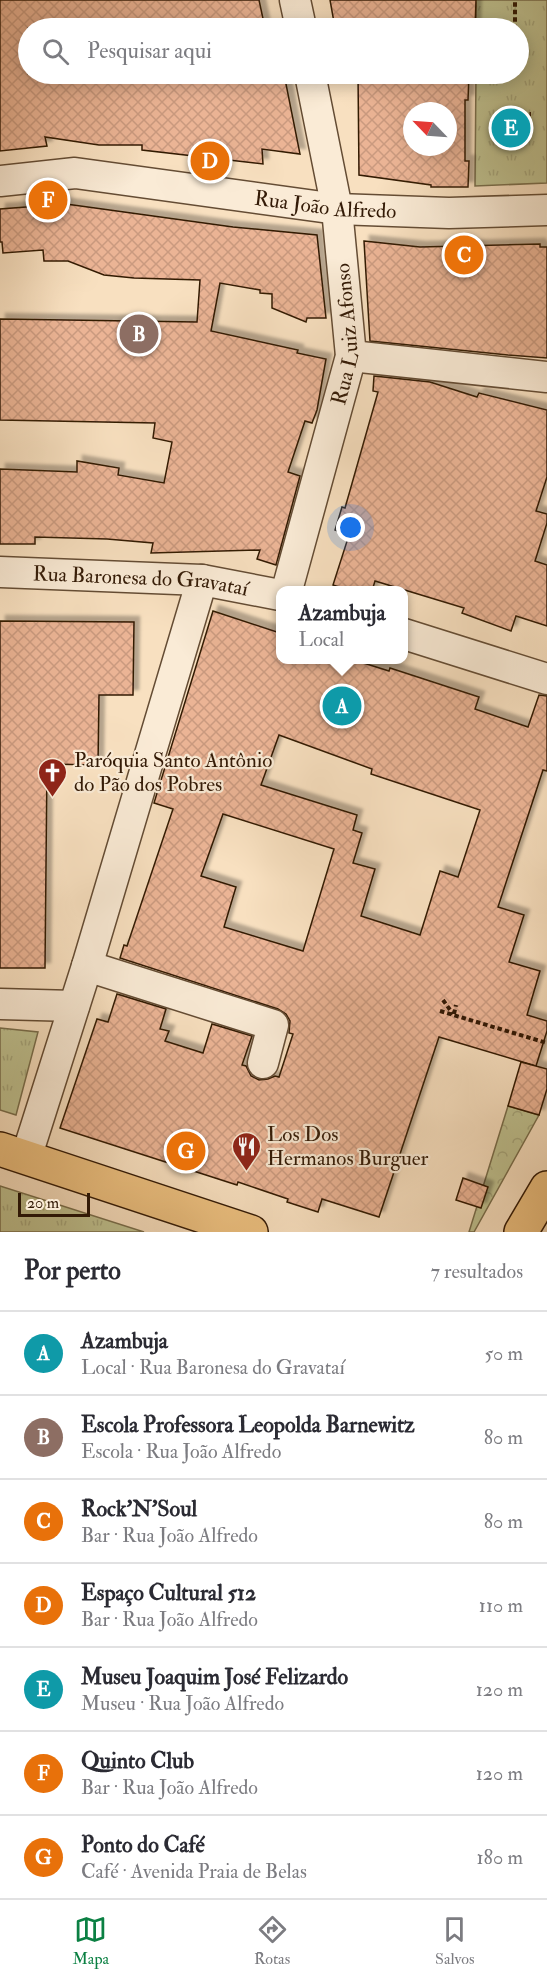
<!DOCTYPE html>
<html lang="pt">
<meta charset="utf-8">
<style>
:root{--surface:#fff;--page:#f2f2f3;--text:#2b2b33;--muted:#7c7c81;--line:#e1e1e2;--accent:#0b8043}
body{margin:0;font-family:"IM FELL Double Pica",serif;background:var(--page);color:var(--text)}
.compass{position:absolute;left:403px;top:102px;width:54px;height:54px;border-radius:50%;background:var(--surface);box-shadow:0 3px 15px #0003;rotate:295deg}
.scale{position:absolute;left:18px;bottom:15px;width:72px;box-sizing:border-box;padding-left:6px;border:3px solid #331a06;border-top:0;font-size:16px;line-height:21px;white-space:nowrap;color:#331a06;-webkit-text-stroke:4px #faebd6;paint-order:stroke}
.you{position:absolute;left:351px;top:528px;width:21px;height:21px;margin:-15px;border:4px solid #fff;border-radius:50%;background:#1a73e8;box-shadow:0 0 0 9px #1a73e833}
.badge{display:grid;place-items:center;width:39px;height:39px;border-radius:50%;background:var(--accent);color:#fff;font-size:20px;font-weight:700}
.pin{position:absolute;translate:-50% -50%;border:3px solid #fff;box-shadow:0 2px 6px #0006}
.popup{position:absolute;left:276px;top:586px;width:132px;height:78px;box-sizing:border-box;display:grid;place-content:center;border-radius:12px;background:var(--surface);filter:drop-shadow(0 2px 4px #0005);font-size:20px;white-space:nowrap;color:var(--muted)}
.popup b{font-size:22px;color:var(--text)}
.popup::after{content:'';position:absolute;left:50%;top:100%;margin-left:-12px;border:12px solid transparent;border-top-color:var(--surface)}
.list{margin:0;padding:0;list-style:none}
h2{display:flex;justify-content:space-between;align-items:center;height:78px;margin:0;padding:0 24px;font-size:26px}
h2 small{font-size:20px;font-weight:400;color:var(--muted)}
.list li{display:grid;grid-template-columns:39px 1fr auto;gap:18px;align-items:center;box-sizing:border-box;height:84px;padding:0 24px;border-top:2px solid var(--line)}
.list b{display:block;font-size:22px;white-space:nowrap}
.list p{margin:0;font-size:20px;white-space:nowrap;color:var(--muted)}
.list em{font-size:20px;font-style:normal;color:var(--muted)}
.icon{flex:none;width:33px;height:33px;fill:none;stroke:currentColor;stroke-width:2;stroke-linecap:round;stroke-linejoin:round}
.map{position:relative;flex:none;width:547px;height:1232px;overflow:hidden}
.search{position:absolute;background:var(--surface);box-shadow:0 3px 15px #0003;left:18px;right:18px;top:18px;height:66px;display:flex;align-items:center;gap:15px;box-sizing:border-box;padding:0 21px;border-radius:33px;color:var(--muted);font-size:22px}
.sheet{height:666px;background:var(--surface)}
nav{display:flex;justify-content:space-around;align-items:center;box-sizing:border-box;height:84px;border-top:2px solid var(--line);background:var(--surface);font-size:16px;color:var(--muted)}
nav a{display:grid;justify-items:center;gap:3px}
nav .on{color:var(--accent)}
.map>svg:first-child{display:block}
.forest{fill:url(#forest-crowns);stroke:#796e4c;stroke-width:1.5}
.park{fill:url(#park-tufts);stroke:#796e4c;stroke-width:1.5}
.building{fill:url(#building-cross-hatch);stroke:#331a06;stroke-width:1.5;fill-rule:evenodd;filter:url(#shadow)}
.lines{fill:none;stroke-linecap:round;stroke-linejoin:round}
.minor-casing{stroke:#644c34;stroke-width:33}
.major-casing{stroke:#331a06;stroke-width:36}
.path{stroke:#331a06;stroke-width:4;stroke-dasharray:4.5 3;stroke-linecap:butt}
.minor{stroke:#faebd6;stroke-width:30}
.major{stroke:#ecc080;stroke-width:33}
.labels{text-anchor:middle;stroke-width:4.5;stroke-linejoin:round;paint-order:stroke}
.street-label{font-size:21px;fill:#331a06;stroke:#faebd6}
.poi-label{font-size:21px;fill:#331a06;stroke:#faebd6;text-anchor:start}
</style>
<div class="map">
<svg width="547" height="1232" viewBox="0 0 547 1232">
<defs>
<pattern id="forest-crowns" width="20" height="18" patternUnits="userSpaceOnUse" patternTransform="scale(1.5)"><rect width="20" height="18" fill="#bfc291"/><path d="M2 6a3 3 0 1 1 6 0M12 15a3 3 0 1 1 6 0" fill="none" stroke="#a5a67c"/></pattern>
<pattern id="park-tufts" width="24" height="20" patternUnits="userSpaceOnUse" patternTransform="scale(1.5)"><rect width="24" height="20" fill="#bfc291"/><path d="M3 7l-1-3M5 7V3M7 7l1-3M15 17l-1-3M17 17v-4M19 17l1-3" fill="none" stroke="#a5a67c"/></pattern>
<pattern id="building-cross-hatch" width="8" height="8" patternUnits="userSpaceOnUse" patternTransform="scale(1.5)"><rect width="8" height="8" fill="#ebb495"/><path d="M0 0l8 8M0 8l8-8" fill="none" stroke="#ca9a7f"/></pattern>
<filter id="shadow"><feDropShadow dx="5.5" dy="-5.5" stdDeviation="1.5" flood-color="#0004"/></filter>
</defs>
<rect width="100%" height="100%" fill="#f8e0c0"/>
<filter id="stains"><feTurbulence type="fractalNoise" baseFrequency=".00333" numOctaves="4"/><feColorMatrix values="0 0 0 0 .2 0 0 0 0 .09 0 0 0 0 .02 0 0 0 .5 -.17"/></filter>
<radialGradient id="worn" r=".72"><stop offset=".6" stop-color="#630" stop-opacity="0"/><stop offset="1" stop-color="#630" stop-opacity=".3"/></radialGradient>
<!-- forest -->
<polygon class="forest" points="508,1106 539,1115 474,1232 469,1232"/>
<!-- park -->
<g class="park">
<polygon points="434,0 547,0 547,183 475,186 476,74 518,74 518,28 476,28 476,3 434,2"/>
<polygon points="0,1028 38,1032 16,1115 0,1110"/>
<polygon points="0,1186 144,1232 0,1232"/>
</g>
<!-- building -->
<g class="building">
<polygon points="0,0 259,0 265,28 28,28 28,74 222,74 222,77 284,74 300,154 262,149 263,164 142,150 142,145 99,145 45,137 47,146 0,151"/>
<polygon points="330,0 476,0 475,28 335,28"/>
<path d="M 358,74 L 469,74 L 468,100 L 465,100 L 465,161 L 469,161 L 468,187 L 431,187 L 431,185 L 359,175 ZM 412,111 L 448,111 L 448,147 L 412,147 Z"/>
<polygon points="66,204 233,227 317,235 326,318 307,318 306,322 272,308 272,294 260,293 260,290 220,283 211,331 298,350 297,353 326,359 317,410 312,423 305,421 288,472 300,476 276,565 257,559 260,550 151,553 153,543 107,539 35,537 35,544 0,544 0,469 77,472 77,461 119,468 118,475 164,483 172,442 153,438 155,423 0,420 0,319 197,322 200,280 134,278 104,275 68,261 44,261 43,250 3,253 2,242 0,242 0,209"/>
<polygon points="364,241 420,247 540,244 540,247 547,247 547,358 508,355 370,341"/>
<polygon points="374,376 430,382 477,397 479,393 547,410 547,477 536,511 547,514 547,523 535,561 547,565 547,626 516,616 511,631 462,613 464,608 375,581 372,591 351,591 333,585 349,535 335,530 342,507 345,508 378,392 373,391"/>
<path d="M 213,611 L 280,633 L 280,660 L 354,660 L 389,671 L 390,668 L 479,697 L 475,709 L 528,727 L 539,695 L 547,696 L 547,771 L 543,770 L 498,907 L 524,915 L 509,962 L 540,971 L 527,1015 L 547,1021 L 547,1031 L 536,1066 L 439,1037 L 379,1217 L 322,1199 L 318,1212 L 287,1202 L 288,1199 L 238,1182 L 237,1185 L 60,1128 L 97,1019 L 108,1022 L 117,994 L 166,1009 L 160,1029 L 169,1031 L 165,1041 L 203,1053 L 212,1024 L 252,1036 L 242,1065 L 246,1066 L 251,1076 L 259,1080 L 268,1079 L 275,1076 L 279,1077 L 293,1034 L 289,1033 L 290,1021 L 286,1014 L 278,1009 L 120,958 L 124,945 L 127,946 L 173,809 L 154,803 ZM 279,735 L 372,769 L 371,774 L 480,810 L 458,877 L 440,871 L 420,935 L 361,916 L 375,869 L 353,863 L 362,833 L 353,830 L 357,815 L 261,785 ZM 223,814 L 334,849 L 303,951 L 224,927 L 236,887 L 201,876 Z"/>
<polygon points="0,621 134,622 133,695 99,695 98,765 47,764 45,968 0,968"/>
<polygon points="521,1062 547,1069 547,1089 539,1115 508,1106"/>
<polygon points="463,1178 488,1187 481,1208 456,1200"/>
</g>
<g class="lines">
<defs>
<g id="minor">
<polyline points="295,0 301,28"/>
<path id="s1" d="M 0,181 L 75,173 L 337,209 L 449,213 L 547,210"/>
<polyline points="351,356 547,377"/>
<path id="s2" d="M 0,572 L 202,580 L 280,595"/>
<path id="s3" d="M 287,590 L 351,356 L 337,209 L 310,74"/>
<polyline points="404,634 547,679"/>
<polyline points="87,966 273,1025 263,1063"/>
<polyline points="0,1004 74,1006"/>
<polyline points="26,1158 87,966 202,580"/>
</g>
<g id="major">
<polyline points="0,1149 251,1232"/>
<polyline points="521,1232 547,1188"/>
</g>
</defs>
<!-- minor casing -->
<use href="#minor" class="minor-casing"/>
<!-- major casing -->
<use href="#major" class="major-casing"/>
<!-- path -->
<g class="path">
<polyline points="512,28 515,25 515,0"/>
<polyline points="507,114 531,114"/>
<polyline points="443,1000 453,1014"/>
<polyline points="440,1011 547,1043"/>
<polyline points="454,1014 456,1005"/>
</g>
<!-- minor -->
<use href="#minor" class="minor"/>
<!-- major -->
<use href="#major" class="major"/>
</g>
<!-- icons -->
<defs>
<symbol id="church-pin" viewBox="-11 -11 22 30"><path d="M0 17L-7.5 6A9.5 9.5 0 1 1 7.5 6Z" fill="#8f2418" stroke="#faebd6"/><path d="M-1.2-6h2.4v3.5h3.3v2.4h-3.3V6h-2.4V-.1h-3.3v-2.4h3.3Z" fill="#fff"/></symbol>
<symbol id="restaurant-pin" viewBox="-11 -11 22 30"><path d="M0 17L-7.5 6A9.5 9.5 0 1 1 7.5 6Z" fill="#8f2418" stroke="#faebd6"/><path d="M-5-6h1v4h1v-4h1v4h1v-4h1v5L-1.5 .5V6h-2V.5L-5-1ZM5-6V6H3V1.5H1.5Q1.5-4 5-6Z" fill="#fff"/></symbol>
</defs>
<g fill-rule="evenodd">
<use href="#church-pin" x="36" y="756" width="33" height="45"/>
<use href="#restaurant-pin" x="230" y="1130" width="33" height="45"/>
</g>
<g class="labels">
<!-- street labels -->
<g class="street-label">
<text dy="7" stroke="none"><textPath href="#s1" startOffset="328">Rua João Alfredo</textPath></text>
<text dy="7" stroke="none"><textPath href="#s3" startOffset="264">Rua Luiz Afonso</textPath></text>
<text dy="7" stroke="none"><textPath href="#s2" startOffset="141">Rua Baronesa do Gravataí</textPath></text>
</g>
<!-- poi labels -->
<g class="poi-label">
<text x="74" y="767">Paróquia Santo Antônio<tspan x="74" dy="24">do Pão dos Pobres</tspan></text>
<text x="267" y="1141">Los Dos<tspan x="267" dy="24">Hermanos Burguer</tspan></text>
</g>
</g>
<rect width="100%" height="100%" filter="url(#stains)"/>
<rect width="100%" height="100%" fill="url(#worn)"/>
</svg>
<svg class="compass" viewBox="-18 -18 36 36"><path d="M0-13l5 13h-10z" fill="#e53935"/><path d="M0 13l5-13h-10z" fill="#7c7c81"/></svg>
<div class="scale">20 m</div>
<div class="you"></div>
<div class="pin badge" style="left:342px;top:706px;background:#0f9aa8">A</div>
<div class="popup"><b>Azambuja</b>Local</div>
<div class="pin badge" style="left:139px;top:334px;background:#8d6e63">B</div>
<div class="pin badge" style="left:464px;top:255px;background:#e8710a">C</div>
<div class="pin badge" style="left:210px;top:161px;background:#e8710a">D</div>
<div class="pin badge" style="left:511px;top:128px;background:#0f9aa8">E</div>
<div class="pin badge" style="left:48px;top:200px;background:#e8710a">F</div>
<div class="pin badge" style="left:186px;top:1151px;background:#e8710a">G</div>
<div class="search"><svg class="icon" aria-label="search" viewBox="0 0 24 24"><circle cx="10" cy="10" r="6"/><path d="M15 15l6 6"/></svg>Pesquisar aqui</div>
</div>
<section class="sheet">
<h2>Por perto<small>7 resultados</small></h2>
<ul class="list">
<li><span class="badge" style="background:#0f9aa8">A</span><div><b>Azambuja</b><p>Local · Rua Baronesa do Gravataí</p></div><em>50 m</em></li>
<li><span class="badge" style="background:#8d6e63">B</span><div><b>Escola Professora Leopolda Barnewitz</b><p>Escola · Rua João Alfredo</p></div><em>80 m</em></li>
<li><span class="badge" style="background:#e8710a">C</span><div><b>Rock'N'Soul</b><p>Bar · Rua João Alfredo</p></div><em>80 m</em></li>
<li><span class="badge" style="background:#e8710a">D</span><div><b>Espaço Cultural 512</b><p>Bar · Rua João Alfredo</p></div><em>110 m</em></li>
<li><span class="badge" style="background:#0f9aa8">E</span><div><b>Museu Joaquim José Felizardo</b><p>Museu · Rua João Alfredo</p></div><em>120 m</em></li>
<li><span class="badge" style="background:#e8710a">F</span><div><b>Quinto Club</b><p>Bar · Rua João Alfredo</p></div><em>120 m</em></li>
<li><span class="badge" style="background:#e8710a">G</span><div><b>Ponto do Café</b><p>Café · Avenida Praia de Belas</p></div><em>180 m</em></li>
</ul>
</section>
<nav>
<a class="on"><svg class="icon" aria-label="map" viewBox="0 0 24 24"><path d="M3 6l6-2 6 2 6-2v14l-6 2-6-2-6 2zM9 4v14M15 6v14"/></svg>Mapa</a>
<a><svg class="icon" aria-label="directions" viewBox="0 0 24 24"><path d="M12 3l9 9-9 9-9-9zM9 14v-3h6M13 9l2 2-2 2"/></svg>Rotas</a>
<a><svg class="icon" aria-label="saved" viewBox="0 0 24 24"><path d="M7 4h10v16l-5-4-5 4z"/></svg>Salvos</a>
</nav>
